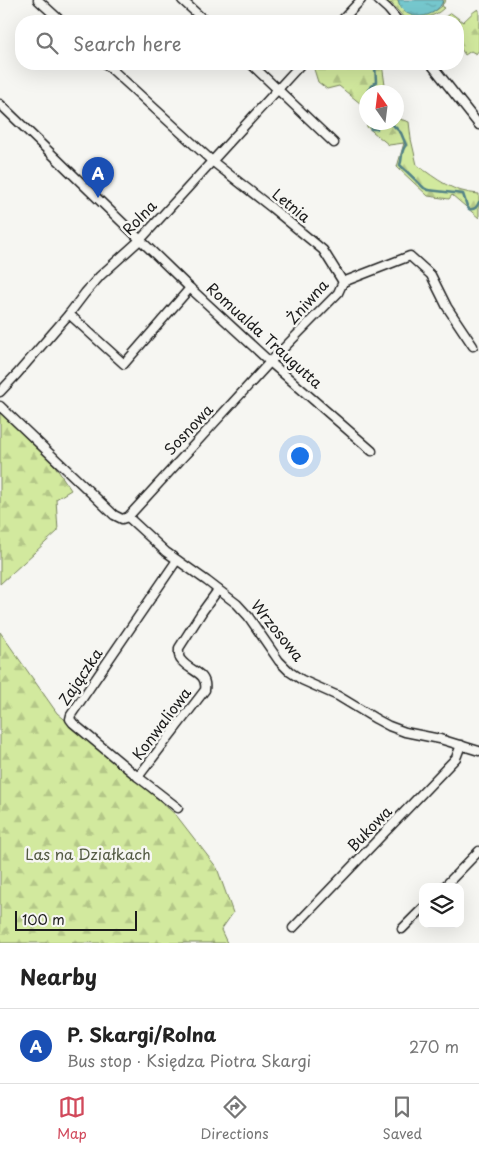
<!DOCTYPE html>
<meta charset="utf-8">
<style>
:root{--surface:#fff;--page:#f2f2f2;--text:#222;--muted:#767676;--line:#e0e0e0;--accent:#d1495b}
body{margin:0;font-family:"Playpen Sans",sans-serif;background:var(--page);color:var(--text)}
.controls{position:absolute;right:15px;bottom:15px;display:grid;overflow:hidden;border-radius:10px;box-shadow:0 5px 20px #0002}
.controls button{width:45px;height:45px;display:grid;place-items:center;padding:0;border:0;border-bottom:1px solid var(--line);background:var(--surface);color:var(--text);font:25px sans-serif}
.compass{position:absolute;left:359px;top:85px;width:45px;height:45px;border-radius:50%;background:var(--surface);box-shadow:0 5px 20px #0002;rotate:346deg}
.scale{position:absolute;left:15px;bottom:12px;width:122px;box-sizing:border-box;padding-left:5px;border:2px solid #1c1c1c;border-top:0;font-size:14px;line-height:18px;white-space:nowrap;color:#1c1c1c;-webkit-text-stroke:4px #f6f6f2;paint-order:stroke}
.you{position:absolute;left:299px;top:455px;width:18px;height:18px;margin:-12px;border:4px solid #fff;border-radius:50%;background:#1a73e8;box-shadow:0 0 0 8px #1a73e833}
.badge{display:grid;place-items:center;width:32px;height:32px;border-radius:50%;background:var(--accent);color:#fff;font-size:16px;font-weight:700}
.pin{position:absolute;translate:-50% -41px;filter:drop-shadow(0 1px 2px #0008)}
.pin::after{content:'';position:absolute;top:26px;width:18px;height:15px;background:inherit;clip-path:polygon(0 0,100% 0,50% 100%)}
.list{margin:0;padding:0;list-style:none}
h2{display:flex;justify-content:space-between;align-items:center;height:65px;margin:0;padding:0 20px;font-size:21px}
h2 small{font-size:16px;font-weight:400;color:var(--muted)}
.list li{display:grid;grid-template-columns:32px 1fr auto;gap:15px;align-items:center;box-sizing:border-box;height:75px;padding:0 20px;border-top:1px solid var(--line)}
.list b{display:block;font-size:19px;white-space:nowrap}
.list p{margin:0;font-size:16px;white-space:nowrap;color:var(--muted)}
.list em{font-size:16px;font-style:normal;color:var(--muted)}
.icon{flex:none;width:28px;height:28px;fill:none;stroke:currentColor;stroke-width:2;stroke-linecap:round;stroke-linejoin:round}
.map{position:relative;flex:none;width:479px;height:943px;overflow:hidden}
.search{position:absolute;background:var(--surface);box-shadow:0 5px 20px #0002;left:15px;right:15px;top:15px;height:55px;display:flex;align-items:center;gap:12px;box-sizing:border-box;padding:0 18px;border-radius:20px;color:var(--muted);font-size:19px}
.sheet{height:140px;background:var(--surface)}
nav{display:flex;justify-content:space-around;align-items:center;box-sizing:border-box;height:70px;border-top:1px solid var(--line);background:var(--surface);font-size:14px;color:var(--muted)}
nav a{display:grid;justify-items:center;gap:2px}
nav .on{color:var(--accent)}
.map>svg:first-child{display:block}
.grass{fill:url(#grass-dots);stroke:#77825d}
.forest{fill:url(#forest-firs);stroke:#77825d}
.water{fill:url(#water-ripples);stroke:#528387}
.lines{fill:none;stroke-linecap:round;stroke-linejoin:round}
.stream{stroke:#528387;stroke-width:2.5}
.street-casing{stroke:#1c1c1c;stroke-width:11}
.street{stroke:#f6f6f2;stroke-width:8}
.labels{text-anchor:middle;stroke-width:5;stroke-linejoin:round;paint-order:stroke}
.street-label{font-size:15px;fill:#1c1c1c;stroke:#f6f6f2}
.park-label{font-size:15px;fill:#535a43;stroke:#f6f6f2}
</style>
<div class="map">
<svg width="479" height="943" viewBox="0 0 479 943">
<defs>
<pattern id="grass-dots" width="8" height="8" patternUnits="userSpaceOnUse" patternTransform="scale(1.25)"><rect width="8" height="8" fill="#d2e99e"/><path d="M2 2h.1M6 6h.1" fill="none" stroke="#b4c788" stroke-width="1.8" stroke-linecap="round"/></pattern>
<pattern id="forest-firs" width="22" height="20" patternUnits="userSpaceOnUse" patternTransform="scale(1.25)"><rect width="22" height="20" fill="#d2e99e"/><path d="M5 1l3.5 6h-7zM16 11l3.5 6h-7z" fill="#b4c788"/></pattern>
<pattern id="water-ripples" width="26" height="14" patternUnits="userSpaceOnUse" patternTransform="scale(1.25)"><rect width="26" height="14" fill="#76c8ce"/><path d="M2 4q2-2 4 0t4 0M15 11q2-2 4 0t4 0" fill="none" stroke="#66abb0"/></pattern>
</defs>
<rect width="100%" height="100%" fill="#f6f6f2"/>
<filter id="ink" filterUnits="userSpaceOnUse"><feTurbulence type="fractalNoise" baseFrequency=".02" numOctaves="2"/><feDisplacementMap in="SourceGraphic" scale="10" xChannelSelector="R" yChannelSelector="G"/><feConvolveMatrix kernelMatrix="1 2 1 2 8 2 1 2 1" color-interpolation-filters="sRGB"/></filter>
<g filter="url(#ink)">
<!-- grass -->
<path class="grass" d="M 384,0 L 398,0 L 419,16 C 428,14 435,12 442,6 L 442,5 L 443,0 L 446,0 L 442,5 L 444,8 C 433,19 420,18 405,19 L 391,3 L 388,5 Z"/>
<!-- forest -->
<g class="forest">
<path d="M 478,9 L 479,10 L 479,50 L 476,54 L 471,51 L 465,55 L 458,44 L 458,21 L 440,21 L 443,18 L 451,13 L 463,22 C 468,18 472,12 478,9 Z"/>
<path d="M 315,64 L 382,64 L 385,85 L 383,92 L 366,92 L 366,122 L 396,122 L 397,118 L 409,122 L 411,139 L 417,165 C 438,180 452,192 479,194 L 479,218 L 452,195 L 449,199 L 428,196 L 397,167 L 404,143 L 389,145 L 367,127 L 366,108 L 339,86 L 327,89 L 318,82 L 313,66 Z"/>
<polygon points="0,412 55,466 71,490 56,499 58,531 0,584"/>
<polygon points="0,632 57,713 136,780 176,815 217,868 233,913 221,930 227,943 0,943"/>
</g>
<!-- water -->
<path class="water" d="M 398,0 L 443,0 C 438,19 403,24 398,0 Z"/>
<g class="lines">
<!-- stream -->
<g class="stream">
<polyline points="368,92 368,90 376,82 375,64"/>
<path d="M 369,122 L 371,129 L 377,129 L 379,124 L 391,123 L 401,133 L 406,145 C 400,152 403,158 400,165 L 424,188 L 428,190 L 463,194 L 467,206 L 469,209 C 475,210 477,207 479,202"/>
</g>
<defs>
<g id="street">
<polyline points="38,0 61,21"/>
<polyline points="182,0 205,21"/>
<polyline points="378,0 388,9 398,21"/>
<polyline points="341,21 361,0"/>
<polyline points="106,64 212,161 272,208 323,250 343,282"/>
<polyline points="251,64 334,143"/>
<polyline points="431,64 479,125"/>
<polyline points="0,104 190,288 270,362 372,451"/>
<polyline points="343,282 410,256 431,275 447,307 473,346"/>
<polyline points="69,314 124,364 190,288"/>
<polyline points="0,392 17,374 69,314 85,293 100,276 141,239 301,64"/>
<polyline points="0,406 114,515 122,519 128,517"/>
<polyline points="128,517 166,552 207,581 237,604 248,616 279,661 290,672 302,680 338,696 376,719 389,726 405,732 440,739 479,751"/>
<polyline points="128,517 270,362 338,293 343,282"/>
<polyline points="177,560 71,715 70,719 73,723 138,777 178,808"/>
<path d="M 138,777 L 205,690 C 208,672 190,672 181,660 C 178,657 179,652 179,648 L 202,612 L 218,590"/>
<polyline points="444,887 479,851"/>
<polyline points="293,928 456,758 461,745"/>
<polyline points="402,929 423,908"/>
</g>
</defs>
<!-- street casing -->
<use href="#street" class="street-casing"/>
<!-- street -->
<use href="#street" class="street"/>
</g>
</g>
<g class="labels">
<!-- street labels -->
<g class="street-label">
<text transform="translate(291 206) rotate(39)" y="5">Letnia</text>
<text transform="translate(140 218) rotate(-46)" y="5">Rolna</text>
<text transform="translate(308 302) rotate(-48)" y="5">Żniwna</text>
<text transform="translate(264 336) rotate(42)" y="5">Romualda Traugutta</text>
<text transform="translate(189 430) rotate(-47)" y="5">Sosnowa</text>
<text transform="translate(277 631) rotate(51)" y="5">Wrzosowa</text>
<text transform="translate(81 677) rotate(-56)" y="5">Zajączka</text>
<text transform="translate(162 724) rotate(-53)" y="5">Konwaliowa</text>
<text transform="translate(370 829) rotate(-46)" y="5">Bukowa</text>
</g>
<!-- park labels -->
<g class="park-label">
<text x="88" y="860">Las na Działkach</text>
</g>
</g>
</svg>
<div class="controls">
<button><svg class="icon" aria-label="layers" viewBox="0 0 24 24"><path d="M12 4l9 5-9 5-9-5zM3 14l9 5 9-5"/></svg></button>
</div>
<svg class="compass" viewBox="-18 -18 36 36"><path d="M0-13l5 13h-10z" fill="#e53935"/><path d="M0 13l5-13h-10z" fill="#767676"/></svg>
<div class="scale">100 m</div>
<div class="you"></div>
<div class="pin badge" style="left:98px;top:198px;background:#1a4fb4">A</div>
<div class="search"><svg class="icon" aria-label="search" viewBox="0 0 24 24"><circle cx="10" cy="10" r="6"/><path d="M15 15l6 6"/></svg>Search here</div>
</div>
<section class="sheet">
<h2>Nearby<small></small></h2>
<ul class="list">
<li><span class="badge" style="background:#1a4fb4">A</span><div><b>P. Skargi/Rolna</b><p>Bus stop · Księdza Piotra Skargi</p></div><em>270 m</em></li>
</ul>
</section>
<nav>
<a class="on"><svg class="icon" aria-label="map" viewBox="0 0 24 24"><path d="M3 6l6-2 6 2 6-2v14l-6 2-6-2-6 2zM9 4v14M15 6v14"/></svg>Map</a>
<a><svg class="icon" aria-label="directions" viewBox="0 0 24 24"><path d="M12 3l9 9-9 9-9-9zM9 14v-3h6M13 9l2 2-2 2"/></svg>Directions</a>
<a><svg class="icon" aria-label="saved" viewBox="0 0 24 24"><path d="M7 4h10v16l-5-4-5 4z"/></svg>Saved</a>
</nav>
